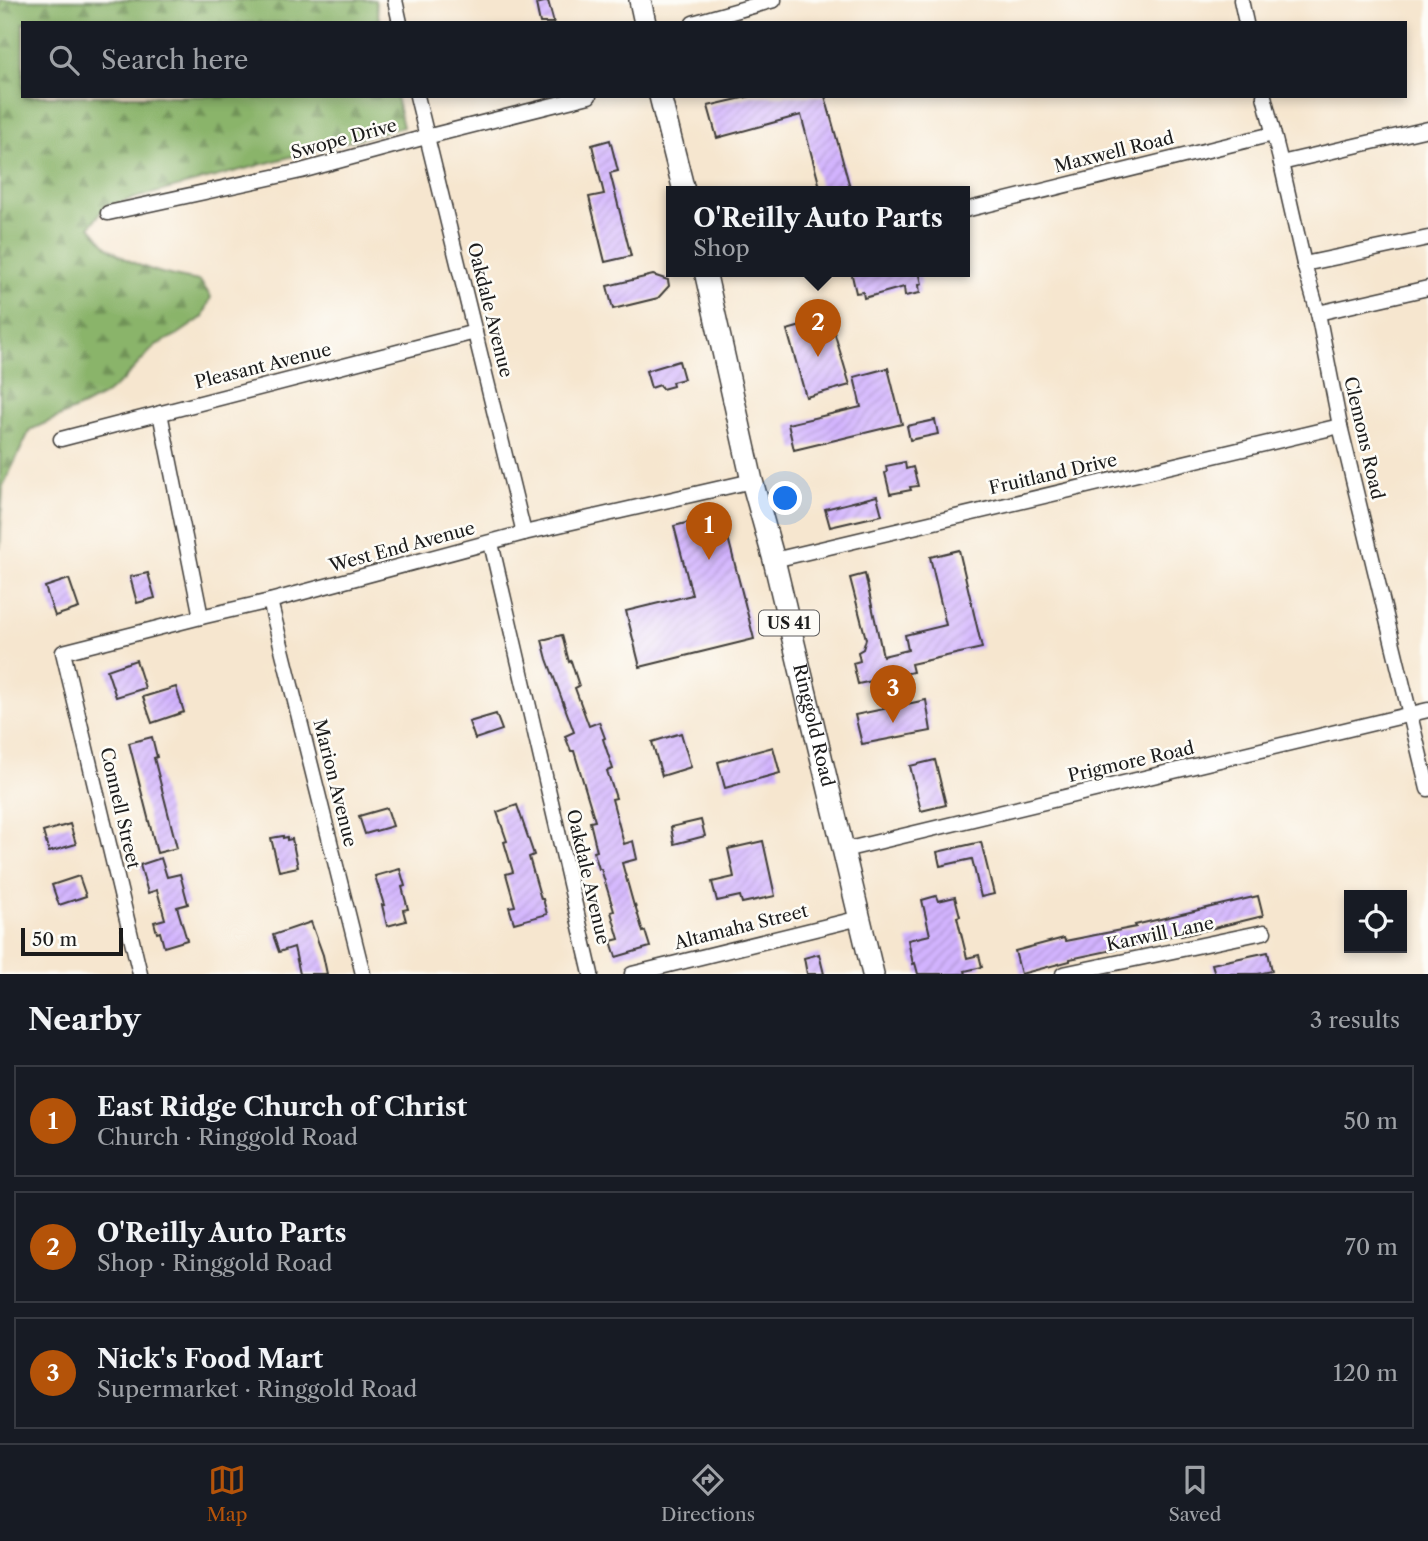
<!DOCTYPE html>
<meta charset="utf-8">
<style>
:root{--surface:#171b24;--page:#20242c;--text:#f1f3f6;--muted:#9ea1a6;--line:#363941;--accent:#b45309}
body{margin:0;font-family:"Libre Caslon Text",serif;background:var(--page);color:var(--text)}
.controls{position:absolute;right:21px;bottom:21px;display:grid;overflow:hidden;border-radius:0px;box-shadow:0 4px 10px #0003}
.controls button{width:63px;height:63px;display:grid;place-items:center;padding:0;border:0;border-bottom:2px solid var(--line);background:var(--surface);color:var(--text);font:35px sans-serif}
.scale{position:absolute;left:21px;bottom:18px;width:102px;box-sizing:border-box;padding-left:7px;border:4px solid #1c1c1c;border-top:0;font-size:19px;line-height:24px;white-space:nowrap;color:#1c1c1c;-webkit-text-stroke:5px #fdfcf7;paint-order:stroke}
.you{position:absolute;left:786px;top:499px;width:24px;height:24px;margin:-18px;border:5px solid #fff;border-radius:50%;background:#1a73e8;box-shadow:0 0 0 10px #1a73e833}
.badge{display:grid;place-items:center;width:46px;height:46px;border-radius:50%;background:var(--accent);color:#fff;font-size:23px;font-weight:700}
.pin{position:absolute;translate:-50% -58px;filter:drop-shadow(0 2px 4px #0008)}
.pin::after{content:'';position:absolute;top:37px;width:24px;height:21px;background:inherit;clip-path:polygon(0 0,100% 0,50% 100%)}
.popup{position:absolute;left:666px;top:186px;width:304px;height:91px;box-sizing:border-box;display:grid;place-content:center;border-radius:0px;background:var(--surface);filter:drop-shadow(0 2px 5px #0005);font-size:23px;white-space:nowrap;color:var(--muted)}
.popup b{font-size:26px;color:var(--text)}
.popup::after{content:'';position:absolute;left:50%;top:100%;margin-left:-14px;border:14px solid transparent;border-top-color:var(--surface)}
.list{margin:0;padding:0;list-style:none}
h2{display:flex;justify-content:space-between;align-items:center;height:91px;margin:0;padding:0 28px;font-size:30px}
h2 small{font-size:23px;font-weight:400;color:var(--muted)}
.list li{display:grid;grid-template-columns:46px 1fr auto;gap:21px;align-items:center;box-sizing:border-box;height:112px;margin:0 14px 14px;padding:0 14px;border:2px solid var(--line);border-radius:0px}
.list b{display:block;font-size:26px;white-space:nowrap}
.list p{margin:0;font-size:23px;white-space:nowrap;color:var(--muted)}
.list em{font-size:23px;font-style:normal;color:var(--muted)}
.icon{flex:none;width:38px;height:38px;fill:none;stroke:currentColor;stroke-width:2;stroke-linecap:round;stroke-linejoin:round}
.map{position:relative;flex:none;width:1428px;height:974px;overflow:hidden}
.search{position:absolute;background:var(--surface);box-shadow:0 4px 10px #0003;left:21px;right:21px;top:21px;height:77px;display:flex;align-items:center;gap:18px;box-sizing:border-box;padding:0 24px;border-radius:0px;color:var(--muted);font-size:26px}
.sheet{height:469px;background:var(--surface)}
nav{display:flex;justify-content:space-around;align-items:center;box-sizing:border-box;height:98px;border-top:2px solid var(--line);background:var(--surface);font-size:19px;color:var(--muted)}
nav a{display:grid;justify-items:center;gap:4px}
nav .on{color:var(--accent)}
.map>svg:first-child{display:block}
.forest{fill:url(#forest-firs);stroke:#536844;stroke-width:2}
.building{fill:url(#building-hatch)}
.lines{fill:none;stroke-linecap:round;stroke-linejoin:round}
.street-casing{stroke:#3d3a37;stroke-width:17}
.primary-casing{stroke:#3d3a37;stroke-width:24}
.street{stroke:#fff;stroke-width:14}
.primary{stroke:#fff;stroke-width:21}
.labels{text-anchor:middle;stroke-width:5;stroke-linejoin:round;paint-order:stroke}
.shield{fill:#fdfcf7;stroke:#605f5e;stroke-width:2}
.shield-label{font-size:16px;font-weight:bold;fill:#1c1c1c}
.street-label{font-size:18px;fill:#1c1c1c;stroke:#fdfcf7}
</style>
<div class="map">
<svg width="1428" height="974" viewBox="0 0 1428 974">
<defs>
<pattern id="forest-firs" width="22" height="20" patternUnits="userSpaceOnUse" patternTransform="scale(1.75)"><rect width="22" height="20" fill="#8ab46b"/><path d="M5 1l3.5 6h-7zM16 11l3.5 6h-7z" fill="#709257"/></pattern>
<pattern id="building-hatch" width="6" height="6" patternUnits="userSpaceOnUse" patternTransform="scale(1.75)"><rect width="6" height="6" fill="#d2b3fe"/><path d="M-1 1l2-2M0 6l6-6M5 7l2-2" fill="none" stroke="#b499d9"/></pattern>
</defs>
<rect width="100%" height="100%" fill="#fdfcf7"/>
<filter id="ink" filterUnits="userSpaceOnUse"><feTurbulence type="fractalNoise" baseFrequency=".0143" numOctaves="2"/><feDisplacementMap in="SourceGraphic" scale="14" xChannelSelector="R" yChannelSelector="G"/><feConvolveMatrix kernelMatrix="1 2 1 2 8 2 1 2 1" color-interpolation-filters="sRGB"/></filter>
<filter id="wash" filterUnits="userSpaceOnUse"><feTurbulence type="fractalNoise" baseFrequency=".00686" numOctaves="4" result="noise"/><feDisplacementMap in="SourceGraphic" scale="28" xChannelSelector="R" yChannelSelector="G"/><feGaussianBlur stdDeviation="1.57" result="paint"/><feColorMatrix in="noise" values="0 0 0 0 0 0 0 0 0 0 0 0 0 0 0 0 0 1.4 0 .05"/><feComposite in="paint" operator="in"/></filter>
<g filter="url(#wash)">
<rect width="100%" height="100%" fill="#f6e6cf"/>
<!-- forest -->
<path class="forest" d="M 0,0 L 375,0 L 380,23 L 23,23 L 23,96 L 396,96 L 403,127 L 105,206 L 90,227 C 96,233 101,241 108,247 C 134,268 168,276 200,281 L 211,297 L 203,317 L 177,335 L 156,345 L 123,380 L 106,394 L 83,406 L 30,430 L 3,486 L 0,549 Z"/>
<g id="blocks">
<!-- building -->
<g class="building">
<polygon points="548,1 554,23 540,23 536,4"/>
<polygon points="751,96 825,96 851,191 821,191 801,115 717,138 708,106"/>
<polygon points="610,140 618,171 610,173 631,256 605,262 589,197 604,194 592,145"/>
<polygon points="851,271 919,271 922,284 919,285 920,293 905,296 904,287 864,298 863,292 856,293"/>
<polygon points="653,275 668,280 669,286 658,298 613,309 607,286"/>
<polygon points="830,318 850,385 806,397 787,330"/>
<polygon points="679,361 684,379 672,382 673,386 662,389 660,385 651,388 646,371"/>
<polygon points="888,368 902,424 794,450 788,424 861,407 854,377"/>
<polygon points="935,420 938,434 910,440 907,426"/>
<polygon points="905,462 906,469 913,467 918,486 910,487 911,490 890,494 885,473 887,472 886,466"/>
<polygon points="877,496 882,515 830,527 825,509"/>
<polygon points="722,514 754,639 640,667 626,611 692,595 674,526"/>
<polygon points="959,550 982,648 911,664 913,672 858,684 853,663 860,661 858,652 863,649 866,639 850,578 865,574 883,656 908,650 905,635 946,625 930,557"/>
<polygon points="148,573 155,598 137,603 130,577"/>
<polygon points="69,579 79,608 55,616 45,587"/>
<polygon points="562,635 569,662 571,661 579,686 575,688 589,726 599,722 605,738 603,739 613,769 607,771 616,798 612,799 624,844 633,841 637,859 622,863 634,906 635,905 643,932 645,931 650,947 616,957 611,941 619,939 611,912 614,911 601,869 599,869 594,852 597,851 590,822 595,821 574,751 571,751 565,736 574,732 547,659 542,640"/>
<polygon points="136,660 145,688 116,697 107,670"/>
<polygon points="176,687 184,712 152,723 143,697"/>
<polygon points="926,700 931,731 862,744 855,715"/>
<polygon points="496,714 502,730 475,739 469,722"/>
<polygon points="681,733 691,767 662,776 652,742"/>
<polygon points="152,737 157,757 154,758 177,848 157,853 129,743"/>
<polygon points="773,747 780,773 725,788 718,762"/>
<polygon points="935,760 946,805 921,811 910,766"/>
<polygon points="517,805 534,855 529,857 541,899 543,899 547,914 514,923 509,907 515,906 506,874 513,872 504,842 507,841 497,812"/>
<polygon points="387,808 393,826 365,834 359,816"/>
<polygon points="701,820 705,836 674,844 671,827"/>
<polygon points="70,824 76,844 49,852 43,832"/>
<polygon points="283,836 283,838 287,837 287,840 292,839 298,867 279,871 271,838"/>
<polygon points="763,841 775,896 742,903 740,896 717,901 712,882 734,877 728,849"/>
<polygon points="981,842 994,894 981,897 972,859 940,866 937,852"/>
<polygon points="161,858 167,877 180,874 188,904 177,907 187,940 164,947 160,932 157,933 154,922 165,919 157,890 148,893 140,865"/>
<polygon points="400,869 405,886 402,887 408,909 403,910 406,921 387,926 382,905 384,905 375,876"/>
<polygon points="79,876 86,896 59,905 52,885"/>
<polygon points="936,896 938,901 955,897 960,916 957,917 967,958 979,955 982,967 965,971 966,974 918,974 915,963 913,964 908,940 930,935 922,900"/>
<polygon points="1258,896 1263,916 1181,936 1180,934 1131,945 1132,946 1070,959 1070,961 1021,974 1015,951 1064,938 1065,941 1136,927 1135,925"/>
<polygon points="311,922 323,955 327,974 300,974 294,947 279,952 273,935"/>
<polygon points="1268,952 1272,971 1258,974 1215,974 1212,964"/>
<polygon points="819,954 824,974 807,974 804,958"/>
</g>
</g>
</g>
<g filter="url(#ink)">
<use href="#blocks" fill-opacity="0" stroke="#3d3a37" stroke-width="2"/>
<g class="lines">
<defs>
<g id="street">
<polyline points="395,0 400,23"/>
<polyline points="1241,0 1246,23"/>
<polyline points="693,23 774,0"/>
<polyline points="417,96 524,533"/>
<polyline points="1264,96 1281,163 1304,264 1318,313 1340,426 1428,789"/>
<polyline points="1281,163 1428,129"/>
<polyline points="965,210 1273,134"/>
<polyline points="108,213 301,171 426,137 589,96"/>
<polyline points="1304,264 1428,238"/>
<polyline points="1318,313 1428,288"/>
<polyline points="160,413 201,617"/>
<polyline points="61,439 475,332"/>
<polyline points="491,543 591,974"/>
<polyline points="774,560 1340,426"/>
<polyline points="270,601 363,974"/>
<polyline points="844,850 1428,710"/>
<polyline points="140,974 63,652 201,617 270,601 524,533 752,481"/>
<polyline points="632,974 860,918"/>
<polyline points="1063,974 1264,932"/>
</g>
<g id="primary">
<polyline points="640,0 645,23"/>
<polyline points="660,96 684,191"/>
<path id="s1" d="M 705,271 L 752,481 L 774,560 L 873,974"/>
</g>
</defs>
<!-- street casing -->
<use href="#street" class="street-casing"/>
<!-- primary casing -->
<use href="#primary" class="primary-casing"/>
<!-- street -->
<use href="#street" class="street"/>
<!-- primary -->
<use href="#primary" class="primary"/>
</g>
</g>
<g class="labels">
<!-- shield labels -->
<rect class="shield" x="759" y="610.5" width="60" height="25" rx="5"/>
<g class="shield-label">
<text x="789" y="629">US 41</text>
</g>
<!-- street labels -->
<g class="street-label">
<text transform="translate(344 139) rotate(-15)" y="6">Swope Drive</text>
<text transform="translate(1114 152) rotate(-14)" y="6">Maxwell Road</text>
<text transform="translate(490 310) rotate(76)" y="6">Oakdale Avenue</text>
<text transform="translate(263 366) rotate(-14)" y="6">Pleasant Avenue</text>
<text transform="translate(1364 438) rotate(77)" y="6">Clemons Road</text>
<text transform="translate(1053 474) rotate(-13)" y="6">Fruitland Drive</text>
<text transform="translate(402 547) rotate(-15)" y="6">West End Avenue</text>
<text dy="6" stroke="none"><textPath href="#s1" startOffset="467">Ringgold Road</textPath></text>
<text transform="translate(1131 762) rotate(-13)" y="6">Prigmore Road</text>
<text transform="translate(335 783) rotate(76)" y="6">Marion Avenue</text>
<text transform="translate(120 808) rotate(77)" y="6">Connell Street</text>
<text transform="translate(588 877) rotate(77)" y="6">Oakdale Avenue</text>
<text transform="translate(741 927) rotate(-14)" y="6">Altamaha Street</text>
<text transform="translate(1160 934) rotate(-12)" y="6">Karwill Lane</text>
</g>
</g>
</svg>
<div class="controls">
<button><svg class="icon" aria-label="locate" viewBox="0 0 24 24"><circle cx="12" cy="12" r="6"/><path d="M12 2v4M12 18v4M2 12h4M18 12h4"/></svg></button>
</div>
<div class="scale">50 m</div>
<div class="you"></div>
<div class="pin badge" style="left:709px;top:560px">1</div>
<div class="pin badge" style="left:818px;top:357px">2</div>
<div class="popup"><b>O'Reilly Auto Parts</b>Shop</div>
<div class="pin badge" style="left:893px;top:723px">3</div>
<div class="search"><svg class="icon" aria-label="search" viewBox="0 0 24 24"><circle cx="10" cy="10" r="6"/><path d="M15 15l6 6"/></svg>Search here</div>
</div>
<section class="sheet">
<h2>Nearby<small>3 results</small></h2>
<ul class="list">
<li><span class="badge">1</span><div><b>East Ridge Church of Christ</b><p>Church · Ringgold Road</p></div><em>50 m</em></li>
<li><span class="badge">2</span><div><b>O'Reilly Auto Parts</b><p>Shop · Ringgold Road</p></div><em>70 m</em></li>
<li><span class="badge">3</span><div><b>Nick's Food Mart</b><p>Supermarket · Ringgold Road</p></div><em>120 m</em></li>
</ul>
</section>
<nav>
<a class="on"><svg class="icon" aria-label="map" viewBox="0 0 24 24"><path d="M3 6l6-2 6 2 6-2v14l-6 2-6-2-6 2zM9 4v14M15 6v14"/></svg>Map</a>
<a><svg class="icon" aria-label="directions" viewBox="0 0 24 24"><path d="M12 3l9 9-9 9-9-9zM9 14v-3h6M13 9l2 2-2 2"/></svg>Directions</a>
<a><svg class="icon" aria-label="saved" viewBox="0 0 24 24"><path d="M7 4h10v16l-5-4-5 4z"/></svg>Saved</a>
</nav>
